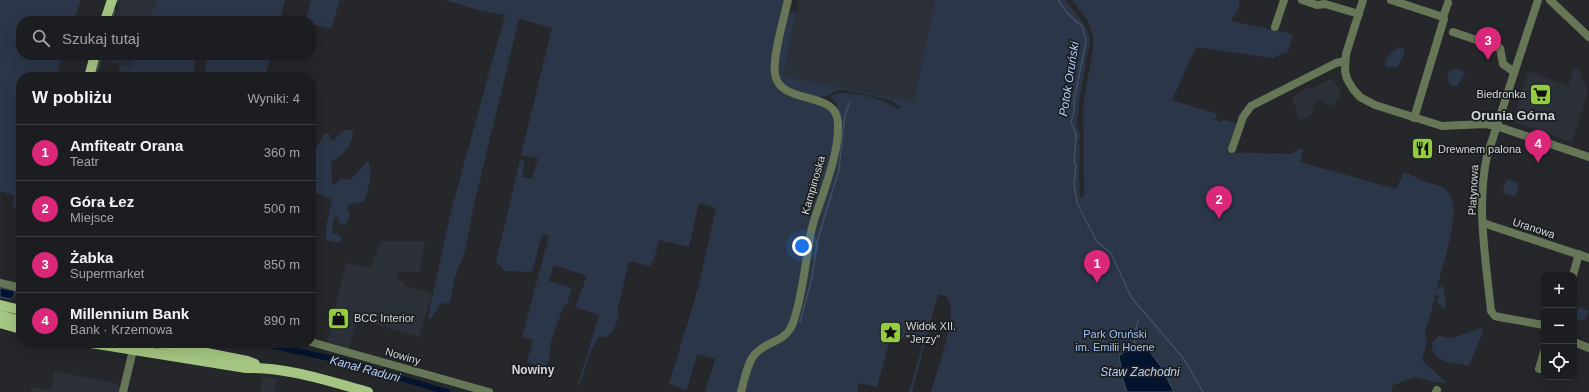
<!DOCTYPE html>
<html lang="pl">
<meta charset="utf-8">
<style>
:root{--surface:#1c1d20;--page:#292a2d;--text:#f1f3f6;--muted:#a0a2a5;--line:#3a3b3e;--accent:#db2777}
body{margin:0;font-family:Helvetica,sans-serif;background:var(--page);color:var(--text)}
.controls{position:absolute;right:12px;bottom:12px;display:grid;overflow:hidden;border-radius:8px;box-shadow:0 4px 16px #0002}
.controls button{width:36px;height:36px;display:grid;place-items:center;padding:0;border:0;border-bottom:1px solid var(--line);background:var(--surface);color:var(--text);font:20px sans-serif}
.you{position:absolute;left:802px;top:246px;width:14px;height:14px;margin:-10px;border:3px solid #fff;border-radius:50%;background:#1a73e8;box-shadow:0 0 0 6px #1a73e833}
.badge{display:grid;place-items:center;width:26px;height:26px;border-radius:50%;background:var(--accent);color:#fff;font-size:13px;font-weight:700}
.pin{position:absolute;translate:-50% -33px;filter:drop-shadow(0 1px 2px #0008)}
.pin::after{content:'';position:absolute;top:21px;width:14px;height:12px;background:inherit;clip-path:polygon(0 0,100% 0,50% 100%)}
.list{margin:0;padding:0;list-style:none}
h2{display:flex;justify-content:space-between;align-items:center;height:52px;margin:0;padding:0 16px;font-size:17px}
h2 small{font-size:13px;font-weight:400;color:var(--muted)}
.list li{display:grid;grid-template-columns:26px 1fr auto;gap:12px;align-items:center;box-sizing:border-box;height:56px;padding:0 16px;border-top:1px solid var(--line)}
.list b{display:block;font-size:15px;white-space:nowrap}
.list p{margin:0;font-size:13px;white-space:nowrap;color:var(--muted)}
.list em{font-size:13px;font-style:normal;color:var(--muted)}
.icon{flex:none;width:22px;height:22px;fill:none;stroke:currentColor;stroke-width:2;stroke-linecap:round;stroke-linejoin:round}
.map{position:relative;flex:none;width:1589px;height:392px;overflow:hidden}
.search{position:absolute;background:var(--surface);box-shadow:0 4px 16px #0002;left:16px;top:16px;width:300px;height:44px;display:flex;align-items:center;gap:10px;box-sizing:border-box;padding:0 14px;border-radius:16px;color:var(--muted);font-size:15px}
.panel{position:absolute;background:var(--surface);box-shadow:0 4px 16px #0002;left:16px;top:72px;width:300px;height:276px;border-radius:16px}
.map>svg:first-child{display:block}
.built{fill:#2b3039}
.green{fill:#2b3648}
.water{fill:#05142e;stroke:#434e62}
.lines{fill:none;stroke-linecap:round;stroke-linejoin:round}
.stream{stroke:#434e62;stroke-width:1.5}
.canal{stroke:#05142e;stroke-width:6}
.minor{stroke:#667656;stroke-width:8}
.major{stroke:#a5c682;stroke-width:10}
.labels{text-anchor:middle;stroke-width:3.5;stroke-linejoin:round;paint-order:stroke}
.poi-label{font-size:11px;fill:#d5d7da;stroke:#1b1e21;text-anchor:start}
.street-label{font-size:11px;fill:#d5d7da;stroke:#1b1e21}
.park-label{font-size:11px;fill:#9fc1f7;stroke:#1b1e21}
.water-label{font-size:12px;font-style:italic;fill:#b3cffa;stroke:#1b1e21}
.neighbourhood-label{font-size:12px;font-weight:bold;fill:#d5d7da;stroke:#1b1e21}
.quarter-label{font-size:13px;font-weight:bold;fill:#d5d7da;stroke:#1b1e21}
</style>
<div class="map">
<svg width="1589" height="392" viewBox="0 0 1589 392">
<rect width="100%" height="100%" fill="#25272b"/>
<!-- built -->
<g class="built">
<polygon points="121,0 157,0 149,21 114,21"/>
<polygon points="799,0 935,0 914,102 783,76"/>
<polygon points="104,55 135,55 130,68 103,59"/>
<polygon points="1574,68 1580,70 1588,91 1572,142 1517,123 1513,119 1528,71 1568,86"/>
<polygon points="1332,78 1341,94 1331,107 1319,99 1317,103 1315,103 1311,115 1300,121 1296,113 1297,110 1291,99 1297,95 1297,94 1300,91 1300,92 1309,87 1312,88"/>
<polygon points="381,241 425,241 420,272 399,272 397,279 403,281 403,285 432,293 419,337 357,319 349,348 327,342 346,263 370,268"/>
<polygon points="54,371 111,382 122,386 121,392 31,392 32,387 51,390"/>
<polygon points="263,376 277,379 274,390 278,392 260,392"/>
</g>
<!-- green -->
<g class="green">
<polygon points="0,0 81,0 74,21 21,21 21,55 63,55 56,77 21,77 21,210 12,207 15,196 0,191"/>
<polygon points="157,0 285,0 280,21 149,21"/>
<polygon points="311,0 340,0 331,29 311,24 311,21 305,21"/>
<path d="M 445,0 L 784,0 C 781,15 768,63 771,75 C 781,113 829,86 835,125 C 836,133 833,142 832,150 L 790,320 C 782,339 767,338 753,350 L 738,392 L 705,392 L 715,359 L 697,354 L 687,390 L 669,384 L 698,288 L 716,208 L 699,203 L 689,247 L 659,240 L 654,259 L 650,266 L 629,261 L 617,312 L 619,312 C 616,324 614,339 598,337 C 596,344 592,348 589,355 C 585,365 584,379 577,388 L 599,315 L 575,307 L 587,276 L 554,265 L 549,281 L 572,288 L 567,304 L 563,307 L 550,345 L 550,354 L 546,368 L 527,362 L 533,340 L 522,337 L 549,236 L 542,234 L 532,272 L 505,271 L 496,262 L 520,160 L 525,161 L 522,177 L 532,179 L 538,158 L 521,155 L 552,28 L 521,19 L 519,19 L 475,200 L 465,251 L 454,280 L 450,303 L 440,304 L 431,319 L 428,317 L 450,215 L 505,15 L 478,10 Z"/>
<path d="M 935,0 L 1066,0 C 1067,4 1071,6 1073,10 C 1090,32 1094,35 1085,62 L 1086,63 L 1079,101 L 1077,129 L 1079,130 L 1080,139 L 1078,140 L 1078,144 L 1080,146 L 1079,180 L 1080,198 L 1084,196 L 1083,105 L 1093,49 L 1093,36 L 1088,21 L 1072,0 L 1240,0 L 1238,10 L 1231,21 L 1293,34 L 1288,52 L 1272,58 L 1196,47 L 1172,100 L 1217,114 L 1215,120 L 1221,122 L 1222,119 L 1236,123 L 1227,152 L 1292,154 L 1299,148 L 1303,149 L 1300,162 L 1396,189 L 1404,172 C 1410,174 1415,177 1421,180 C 1431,185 1443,183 1450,195 C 1462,212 1441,270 1436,291 L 1441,286 L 1444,288 L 1446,305 L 1444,309 L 1436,301 L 1439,297 L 1436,294 L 1425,333 L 1427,342 L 1422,360 L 1447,383 L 1434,382 L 1416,377 L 1393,385 L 1391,392 L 931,392 C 936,373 955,322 950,304 C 950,301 947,298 946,296 L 938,295 L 912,392 L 909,392 L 923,343 L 891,335 L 877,387 L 859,383 L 857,392 L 743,392 L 752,367 L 758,354 L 788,336 L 841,122 L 840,114 L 835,107 L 838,106 L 831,97 C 841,86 888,100 898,109 L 900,107 L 891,100 L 845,90 L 838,90 L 827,96 L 820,97 L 792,91 L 780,80 L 778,64 L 787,16 L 792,12 L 796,12 L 783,76 L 914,102 Z"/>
<path d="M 1400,47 L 1404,49 L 1405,53 L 1398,65 L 1397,67 L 1386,67 L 1385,65 C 1386,57 1392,50 1400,47 Z"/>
<polygon points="135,55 197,55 192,77 118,77 120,65 130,68"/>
<polygon points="208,55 271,55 265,77 215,77 215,74 205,72"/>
<polygon points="1452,69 1459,69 1465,73 1457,86 1450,85 1447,76"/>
<path d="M 345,130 L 353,130 C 352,148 344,153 331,162 L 332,184 L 336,185 L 340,178 L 350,180 L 368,161 C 374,173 368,190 364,202 L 351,204 L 347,207 L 350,216 L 345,226 L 340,224 L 337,216 L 334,217 L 332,225 L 333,233 L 342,237 L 340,243 L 326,240 L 326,226 L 332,200 L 317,193 L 311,196 L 311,159 L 324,134 L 329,133 L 330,140 L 333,141 Z"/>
<polygon points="1507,179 1519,184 1516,195 1513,196 1502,193"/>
<polygon points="1580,307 1589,311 1585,321 1574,318 1576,310"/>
<path d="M 1481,328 L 1483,331 L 1469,366 C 1456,362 1437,365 1432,348 C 1431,342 1435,338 1440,336 C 1443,336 1446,338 1450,338 C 1455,338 1474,330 1481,328 Z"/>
</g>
<!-- water -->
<g class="water">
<polygon points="0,288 15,291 14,296 11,299 0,297"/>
<polygon points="1143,343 1162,368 1174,392 1127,392 1123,380 1119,356 1135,345"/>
</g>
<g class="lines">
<!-- stream -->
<g class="stream">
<path d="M 1059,0 C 1060,7 1076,22 1082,26 L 1086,41 L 1074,101 L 1074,111 L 1071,123 L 1075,131 L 1076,138 L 1074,161 L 1076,166 L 1074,185 L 1077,203 L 1097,242 L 1111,253 L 1131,297 L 1184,359 L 1203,392"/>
<polyline points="118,2 118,0"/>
<polyline points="112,21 115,10"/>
<polyline points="97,71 102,55"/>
<polyline points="800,322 812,278 818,238 839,170 845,115 850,102"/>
<polyline points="1135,345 1134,335 1138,321"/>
</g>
<!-- canal -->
<polyline class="canal" points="260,343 347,362 447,392"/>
<!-- minor -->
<g class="minor">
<polyline points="1302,0 1317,5 1325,4 1359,14"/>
<polyline points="1363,0 1346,54 1345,71 1347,79 1353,89 1360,97 1375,105 1442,126 1485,124 1496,126 1589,157"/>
<polyline points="1391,0 1443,17 1444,19 1414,118"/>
<path d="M 1538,0 L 1487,156 C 1476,206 1486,261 1491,311 L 1495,316 L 1499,317 L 1544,325"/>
<polyline points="1550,0 1589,37"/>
<polyline points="1443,17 1448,3"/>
<polyline points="1275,27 1284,0"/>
<polyline points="1453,32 1500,48 1503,64 1514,72"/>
<polyline points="1232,149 1243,117 1251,106 1336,63 1345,61"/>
<polyline points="1483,223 1589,258"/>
<polyline points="1573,275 1579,254"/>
<polyline points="0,283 21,288"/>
<polyline points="311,342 489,392"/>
<polyline points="1574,342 1589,348"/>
<polyline points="1539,369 1544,352"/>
<polyline points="123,392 133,350 135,347 141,343"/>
<path d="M 741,392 C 744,381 748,360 756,353 C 766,342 782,342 790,329 C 794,323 795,316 797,309 C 804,283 806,258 811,232 C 813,222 817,212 820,203 C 828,179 839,149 838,124 C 838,88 780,107 775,74 C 772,58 784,18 788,0"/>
<polyline points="1436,392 1437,390"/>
</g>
<!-- major -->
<g class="major">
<polyline points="105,21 112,0"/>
<polyline points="89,77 95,55"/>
<polyline points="0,305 21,310"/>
<polyline points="0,315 21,321"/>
<polyline points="0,323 21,329"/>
<path d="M 91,343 L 246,368 C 287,367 328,381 368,392"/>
<polyline points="156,343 247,361 255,364"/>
</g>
</g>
<!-- icons -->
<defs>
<symbol id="supermarket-square" viewBox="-11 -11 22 22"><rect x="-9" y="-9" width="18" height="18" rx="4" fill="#93cd3d" stroke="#1b1e21"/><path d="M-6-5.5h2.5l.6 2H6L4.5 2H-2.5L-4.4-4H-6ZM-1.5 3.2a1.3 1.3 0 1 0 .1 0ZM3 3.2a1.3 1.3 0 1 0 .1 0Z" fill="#111"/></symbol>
<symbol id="restaurant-square" viewBox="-11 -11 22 22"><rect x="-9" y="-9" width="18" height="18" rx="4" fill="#93cd3d" stroke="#1b1e21"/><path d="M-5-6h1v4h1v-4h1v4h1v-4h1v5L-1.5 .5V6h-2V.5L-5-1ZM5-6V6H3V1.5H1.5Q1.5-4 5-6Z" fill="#111"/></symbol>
<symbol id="shop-square" viewBox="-11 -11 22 22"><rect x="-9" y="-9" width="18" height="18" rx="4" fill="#93cd3d" stroke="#1b1e21"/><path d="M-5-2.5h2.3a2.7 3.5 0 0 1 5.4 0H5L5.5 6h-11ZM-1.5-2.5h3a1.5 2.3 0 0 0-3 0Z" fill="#111"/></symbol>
<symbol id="sight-square" viewBox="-11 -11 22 22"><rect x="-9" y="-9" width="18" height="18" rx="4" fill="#93cd3d" stroke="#1b1e21"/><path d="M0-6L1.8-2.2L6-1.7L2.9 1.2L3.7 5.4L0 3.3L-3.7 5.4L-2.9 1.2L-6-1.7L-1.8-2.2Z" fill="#111"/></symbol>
</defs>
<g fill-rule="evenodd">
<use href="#supermarket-square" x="1528" y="82" width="25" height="25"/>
<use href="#restaurant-square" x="1410" y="136" width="25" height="25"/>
<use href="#shop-square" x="326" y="306" width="25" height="25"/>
<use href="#sight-square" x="878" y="320" width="25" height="25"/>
</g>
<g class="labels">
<!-- poi labels -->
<g class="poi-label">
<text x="1526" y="98" text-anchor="end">Biedronka</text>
<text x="1438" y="153">Drewnem palona</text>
<text x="354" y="322">BCC Interior</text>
<text x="906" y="330">Widok XII.<tspan x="906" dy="13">"Jerzy"</tspan></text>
</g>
<!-- street labels -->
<g class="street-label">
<text transform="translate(813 185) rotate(-74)" y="4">Kampinoska</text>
<text transform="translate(1473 190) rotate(-87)" y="4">Platynowa</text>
<text transform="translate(1534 228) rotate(18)" y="4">Uranowa</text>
<text transform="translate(403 356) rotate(16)" y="4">Nowiny</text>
</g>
<!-- park labels -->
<g class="park-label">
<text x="1115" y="338">Park Oruński<tspan x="1115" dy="13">im. Emilii Hoene</tspan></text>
</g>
<!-- water labels -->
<g class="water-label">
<text transform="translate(1069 79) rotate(-81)" y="4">Potok Oruński</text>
<text transform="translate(365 369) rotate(15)" y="4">Kanał Raduni</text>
<text x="1140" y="376">Staw Zachodni</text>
</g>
<!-- neighbourhood labels -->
<g class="neighbourhood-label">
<text x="533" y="374">Nowiny</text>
</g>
<!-- quarter labels -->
<g class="quarter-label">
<text x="1513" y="120">Orunia Górna</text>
</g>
</g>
</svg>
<div class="controls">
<button>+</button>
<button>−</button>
<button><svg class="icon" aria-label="locate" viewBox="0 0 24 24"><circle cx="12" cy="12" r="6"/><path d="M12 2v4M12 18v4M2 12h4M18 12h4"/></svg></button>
</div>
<div class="you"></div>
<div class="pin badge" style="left:1097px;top:283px">1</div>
<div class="pin badge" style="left:1219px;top:219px">2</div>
<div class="pin badge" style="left:1488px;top:60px">3</div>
<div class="pin badge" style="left:1538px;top:163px">4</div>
<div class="search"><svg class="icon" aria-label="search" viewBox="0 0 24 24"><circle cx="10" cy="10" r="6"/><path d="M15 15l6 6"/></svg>Szukaj tutaj</div>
<section class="panel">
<h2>W pobliżu<small>Wyniki: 4</small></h2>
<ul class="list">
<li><span class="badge">1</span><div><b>Amfiteatr Orana</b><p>Teatr</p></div><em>360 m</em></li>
<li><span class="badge">2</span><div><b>Góra Łez</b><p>Miejsce</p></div><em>500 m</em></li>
<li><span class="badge">3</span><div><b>Żabka</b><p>Supermarket</p></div><em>850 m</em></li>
<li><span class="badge">4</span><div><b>Millennium Bank</b><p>Bank · Krzemowa</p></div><em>890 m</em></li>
</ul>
</section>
</div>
